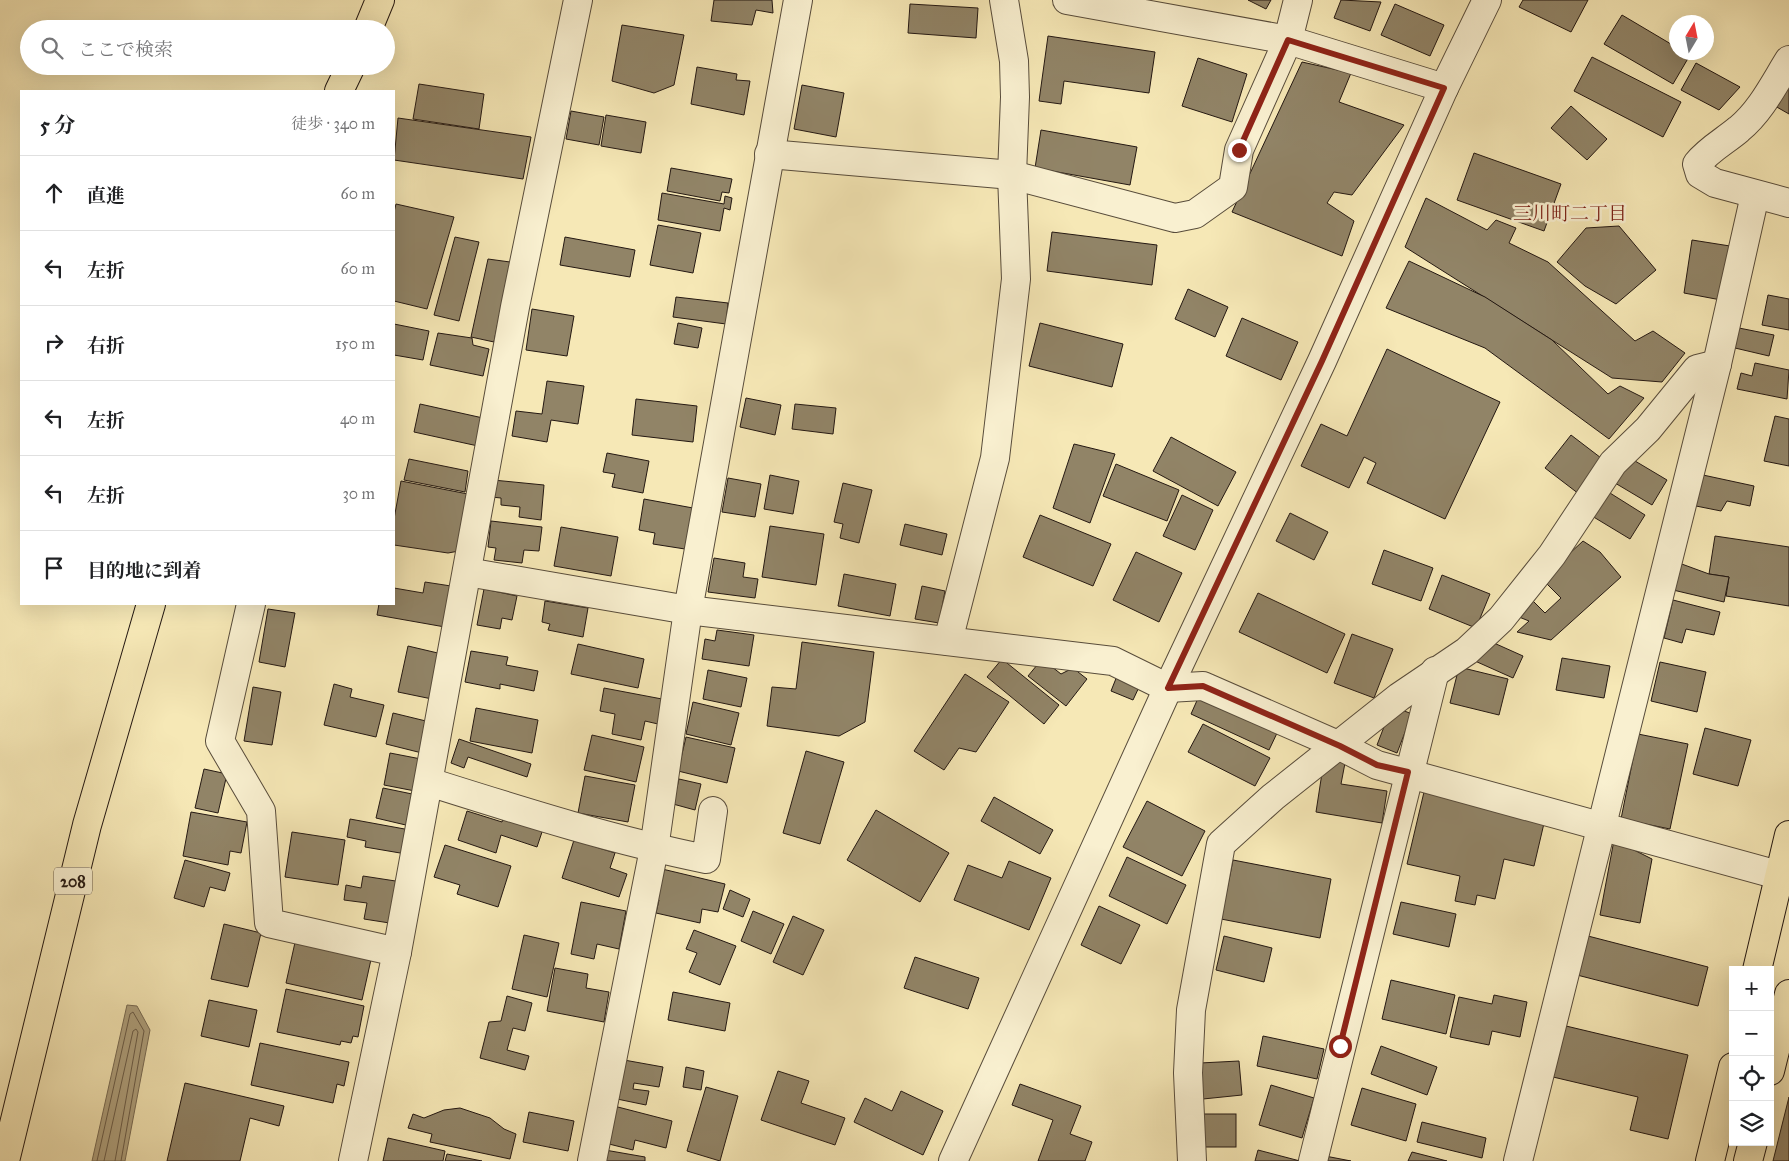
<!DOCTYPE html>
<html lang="ja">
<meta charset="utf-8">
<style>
:root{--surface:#fff;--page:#f2f2f2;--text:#202124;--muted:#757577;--line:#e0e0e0}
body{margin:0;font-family:"IM FELL Great Primer","Noto Serif JP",serif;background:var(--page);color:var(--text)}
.controls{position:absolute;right:15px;bottom:15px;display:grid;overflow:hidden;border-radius:0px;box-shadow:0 5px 20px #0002}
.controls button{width:45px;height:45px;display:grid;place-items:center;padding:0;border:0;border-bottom:1px solid var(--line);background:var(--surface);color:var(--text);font:25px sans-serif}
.compass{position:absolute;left:1669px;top:15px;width:45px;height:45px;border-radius:50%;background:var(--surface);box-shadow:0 5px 20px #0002;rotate:10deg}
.stop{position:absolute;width:15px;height:15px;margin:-11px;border:4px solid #8f2418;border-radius:50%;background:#fff}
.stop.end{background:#8f2418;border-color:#fff;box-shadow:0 1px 5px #0008}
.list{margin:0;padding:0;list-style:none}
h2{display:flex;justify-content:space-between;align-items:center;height:65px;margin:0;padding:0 20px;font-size:21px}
h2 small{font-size:16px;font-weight:400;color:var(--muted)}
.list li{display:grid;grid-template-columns:32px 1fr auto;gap:15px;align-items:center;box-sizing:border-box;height:75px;padding:0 20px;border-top:1px solid var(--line)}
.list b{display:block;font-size:19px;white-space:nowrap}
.list em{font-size:16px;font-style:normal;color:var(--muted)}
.icon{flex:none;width:28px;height:28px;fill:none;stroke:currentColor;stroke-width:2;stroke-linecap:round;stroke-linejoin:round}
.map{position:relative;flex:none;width:1789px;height:1161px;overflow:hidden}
.search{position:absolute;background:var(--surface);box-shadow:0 5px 20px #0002;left:20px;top:20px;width:375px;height:55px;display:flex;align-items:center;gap:12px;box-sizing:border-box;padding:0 18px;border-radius:28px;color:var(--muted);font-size:19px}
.panel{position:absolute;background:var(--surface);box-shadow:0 5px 20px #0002;left:20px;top:90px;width:375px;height:515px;border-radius:0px}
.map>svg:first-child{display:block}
.water{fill:#afa17e;stroke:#776a53}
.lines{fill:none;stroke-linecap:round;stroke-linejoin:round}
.shore{stroke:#6a5c48;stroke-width:1}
.building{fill:#918467;stroke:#241812}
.minor-casing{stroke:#584c3b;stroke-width:30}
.highway-casing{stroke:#241812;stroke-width:30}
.minor{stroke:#f9f0d0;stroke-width:28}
.highway{stroke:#f6e8b6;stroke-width:28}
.route{stroke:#8f2418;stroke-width:6}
.labels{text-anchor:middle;stroke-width:5;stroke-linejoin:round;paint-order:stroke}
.shield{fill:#f9f0d0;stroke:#64594b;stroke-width:1}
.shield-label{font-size:16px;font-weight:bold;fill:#241812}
.neighbourhood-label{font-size:19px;fill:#7a1f14;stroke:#f9f0d0}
</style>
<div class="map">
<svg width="1789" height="1161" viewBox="0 0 1789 1161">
<rect width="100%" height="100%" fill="#f6e8b6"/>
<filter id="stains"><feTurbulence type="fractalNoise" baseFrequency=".004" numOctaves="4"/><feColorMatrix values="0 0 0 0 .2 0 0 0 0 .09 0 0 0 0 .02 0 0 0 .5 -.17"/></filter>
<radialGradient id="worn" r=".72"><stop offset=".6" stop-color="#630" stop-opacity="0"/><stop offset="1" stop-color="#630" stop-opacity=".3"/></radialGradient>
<!-- water -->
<polygon class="water" points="127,1005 137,1006 150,1030 125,1161 92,1161"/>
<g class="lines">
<!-- shore -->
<g class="shore">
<polyline points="97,1161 130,1014 133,1012 144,1031 121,1161"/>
<polyline points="104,1161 133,1031 136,1029 138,1032 115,1161"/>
</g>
</g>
<!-- building -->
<g class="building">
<polygon points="714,0 772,0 773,13 756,10 752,25 711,21"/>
<polygon points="1248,0 1271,0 1266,9"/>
<polygon points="1341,0 1381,2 1370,31 1334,18"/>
<polygon points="1523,0 1588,0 1571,32 1519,7"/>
<polygon points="910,4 978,8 976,38 908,33"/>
<polygon points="1395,4 1444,25 1430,56 1381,35"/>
<polygon points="1622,15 1676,47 1676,52 1690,55 1673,84 1604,44"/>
<polygon points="622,25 684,35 674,85 654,93 612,81"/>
<polygon points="1048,36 1155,52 1149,93 1064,81 1061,104 1039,101"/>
<polygon points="1592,57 1681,102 1663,137 1574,91"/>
<polygon points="1198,58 1247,74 1232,122 1182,106"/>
<polygon points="1302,62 1351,73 1339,102 1404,125 1352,195 1334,192 1327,203 1354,221 1342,256 1232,212"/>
<polygon points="1696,63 1740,87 1719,110 1681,90"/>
<polygon points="697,67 737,74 736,80 750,81 744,115 691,104"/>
<polygon points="419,84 484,94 479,129 413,119"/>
<polygon points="1789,84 1789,114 1775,106"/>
<polygon points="802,85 844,93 836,137 794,129"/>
<polygon points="1571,106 1607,139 1587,160 1551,128"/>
<polygon points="571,111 604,117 599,145 566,139"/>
<polygon points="606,115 646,122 641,153 601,146"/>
<polygon points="398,118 531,137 523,179 394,160"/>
<polygon points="1041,130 1137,147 1130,185 1035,168"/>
<polygon points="1474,153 1561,184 1544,231 1457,200"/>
<polygon points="671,168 732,179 729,193 722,192 720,201 667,191"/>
<polygon points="662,193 724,204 725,196 732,198 730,210 724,208 720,231 658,220"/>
<polygon points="1426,198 1487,230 1496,220 1516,228 1509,243 1548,262 1635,341 1653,331 1685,353 1662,382 1612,378 1405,247"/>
<polygon points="396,204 454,217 427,309 394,301 394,212"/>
<polygon points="658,225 701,233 693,273 650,265"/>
<polygon points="1619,226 1656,270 1616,304 1585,286 1557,262 1586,228"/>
<polygon points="1052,232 1157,245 1152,285 1047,271"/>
<polygon points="455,237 479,242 459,321 434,315"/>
<polygon points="565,237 635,250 630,277 560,265"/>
<polygon points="1692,240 1730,246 1721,300 1684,293"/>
<polygon points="488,259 510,262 494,342 471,337"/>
<polygon points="1409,261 1485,297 1552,340 1608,394 1620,386 1644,398 1609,439 1485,348 1386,308"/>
<polygon points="1188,289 1228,307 1215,337 1175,319"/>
<polygon points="1768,295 1789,299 1789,330 1762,325"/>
<polygon points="676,297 728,303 726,324 673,317"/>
<polygon points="532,309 574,316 567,356 526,350"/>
<polygon points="1242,318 1298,342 1281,380 1226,356"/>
<polygon points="678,323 702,328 698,348 674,344"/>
<polygon points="1040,323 1123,344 1112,387 1029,366"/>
<polygon points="394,324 429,331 423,360 394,355"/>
<polygon points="1739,328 1774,335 1769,356 1735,348"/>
<polygon points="438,333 472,338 473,345 489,349 483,376 430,365"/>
<polygon points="1387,349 1500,402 1445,519 1367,483 1376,463 1364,457 1349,488 1301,466 1321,424 1347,436"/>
<polygon points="1755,363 1789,370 1787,399 1737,389 1741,373 1752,376"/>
<polygon points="547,381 584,386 578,424 551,420 547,442 512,436 516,411 542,414"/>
<polygon points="746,398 781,405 775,435 740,427"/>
<polygon points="636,399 697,406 693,442 632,435"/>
<polygon points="420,404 483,418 478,446 414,432"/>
<polygon points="795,404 836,408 833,434 792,429"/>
<polygon points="1775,416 1789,419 1789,466 1764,461"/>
<polygon points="1571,435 1605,461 1579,494 1545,468"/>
<polygon points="1171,437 1236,472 1218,506 1153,471"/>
<polygon points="1074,444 1115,454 1090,523 1053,508"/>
<polygon points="607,453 649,461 643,493 612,487 615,474 603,472"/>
<polygon points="1625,455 1667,480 1652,505 1610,480"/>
<polygon points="409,459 468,471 465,492 404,480"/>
<polygon points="1116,464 1179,490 1167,521 1103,496"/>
<polygon points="770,475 799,481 793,514 764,509"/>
<polygon points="1703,475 1754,486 1750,506 1727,501 1721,511 1696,506"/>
<polygon points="728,478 761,484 755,517 722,512"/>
<polygon points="493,480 544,485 541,520 519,517 520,507 501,505 501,498 491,497"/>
<polygon points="401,481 468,494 459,551 448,553 394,545 394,519"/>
<polygon points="843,483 872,490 859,543 840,538 843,524 834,522"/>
<polygon points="1602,488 1645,515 1630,539 1587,513"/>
<polygon points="1182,495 1213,510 1195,550 1163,536"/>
<polygon points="644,499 693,508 685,549 653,544 655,533 639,530"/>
<polygon points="1290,513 1328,532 1314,560 1276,541"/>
<polygon points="1040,515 1111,544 1093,586 1023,557"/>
<polygon points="491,521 542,527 539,551 524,550 522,563 494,560 496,548 488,547"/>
<polygon points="905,524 947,534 942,555 900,545"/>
<polygon points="770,526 824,534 816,585 762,577"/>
<polygon points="561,527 618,537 611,576 554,566"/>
<polygon points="1715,536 1789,547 1789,606 1726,596 1729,577 1709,574"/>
<polygon points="1583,541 1600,552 1621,577 1551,640 1517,632 1529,621 1509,613 1528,596 1545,613 1561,598 1542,579"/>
<polygon points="1384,550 1433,568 1421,601 1372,584"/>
<polygon points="1136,552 1182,573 1159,622 1113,600"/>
<polygon points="714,558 745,563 743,577 758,579 755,598 708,592"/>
<polygon points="1679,563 1709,574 1729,577 1724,602 1673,590"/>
<polygon points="844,574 896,584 890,616 838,606"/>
<polygon points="1442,575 1490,594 1476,628 1429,609"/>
<polygon points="425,582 451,586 445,627 377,615 379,604 394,604 394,588 423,593"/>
<polygon points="922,586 945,591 939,623 915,619"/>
<polygon points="484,589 517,596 512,620 502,618 500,629 477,625"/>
<polygon points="1258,593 1345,634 1327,673 1239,632"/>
<polygon points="1673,600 1720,612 1714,635 1686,629 1682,643 1664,638"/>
<polygon points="545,601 588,608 583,637 548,630 550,624 542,622"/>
<polygon points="268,609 295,613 285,667 259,662"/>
<polygon points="717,630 754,635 749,666 702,659 705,639 715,641"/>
<polygon points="1352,634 1393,649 1374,698 1334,683"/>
<polygon points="1485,639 1523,656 1513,678 1475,661"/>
<polygon points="802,642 874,652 865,722 839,736 767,726 772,687 796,689"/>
<polygon points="578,644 644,659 638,688 571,674"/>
<polygon points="408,646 442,654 432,699 398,692"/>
<polygon points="471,651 508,657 506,665 538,671 534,691 500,684 500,689 465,682"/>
<polygon points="1562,658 1610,666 1604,698 1556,690"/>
<polygon points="1002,659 1059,705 1044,724 987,677"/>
<polygon points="1042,659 1061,674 1073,668 1087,679 1066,706 1028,676"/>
<polygon points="1660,662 1706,672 1697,712 1651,701"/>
<polygon points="1459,667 1508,679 1499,715 1450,703"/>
<polygon points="708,670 747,678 741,707 703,699"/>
<polygon points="965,674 1009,702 976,752 959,748 944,770 914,751"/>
<polygon points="1117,676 1140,685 1133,700 1111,691"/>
<polygon points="334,684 352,689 350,697 384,705 376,737 324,725"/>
<polygon points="253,687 281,692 272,745 244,741"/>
<polygon points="604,688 662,699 658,724 645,721 641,740 612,734 615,714 600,711"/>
<polygon points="1199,696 1278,731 1269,750 1191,714"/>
<polygon points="693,702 739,713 731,745 686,734"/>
<polygon points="1392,706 1412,714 1397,753 1377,745"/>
<polygon points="476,708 538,720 532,753 470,741"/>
<polygon points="393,713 430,722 422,753 386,744"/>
<polygon points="1203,724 1270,758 1255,786 1188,752"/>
<polygon points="1705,728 1751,740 1738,786 1693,774"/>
<polygon points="1638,734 1688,744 1670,829 1621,819"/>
<polygon points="592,735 644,747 636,782 584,770"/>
<polygon points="686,737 735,748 727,783 678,771"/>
<polygon points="459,739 531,764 527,777 468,757 464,768 451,763"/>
<polygon points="806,751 844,762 820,844 783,833"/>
<polygon points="390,753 421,759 415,791 384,785"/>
<polygon points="1324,760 1345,763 1341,784 1387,791 1382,823 1316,812"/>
<polygon points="204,769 227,774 218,813 195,808"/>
<polygon points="585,776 635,785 628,822 578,813"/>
<polygon points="679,779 701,784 695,810 673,804"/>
<polygon points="383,788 417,795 410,826 376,818"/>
<polygon points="1424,792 1545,819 1534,866 1504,859 1495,899 1477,895 1475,905 1455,901 1460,876 1407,864"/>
<polygon points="994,797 1053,830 1040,854 981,821"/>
<polygon points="1147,801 1205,831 1182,876 1123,847"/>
<polygon points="876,810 949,853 920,902 847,860"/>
<polygon points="467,811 502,822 505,811 545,823 537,847 501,835 496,853 458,840"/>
<polygon points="191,812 247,822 241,853 230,851 228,865 183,856"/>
<polygon points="350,819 410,830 406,854 365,847 366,841 347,837"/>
<polygon points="292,832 345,840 338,885 285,877"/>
<polygon points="574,840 615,853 610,868 627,874 619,897 562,878"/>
<polygon points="1614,840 1652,859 1640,923 1600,915"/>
<polygon points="445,845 511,866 498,907 457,894 460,885 434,877"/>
<polygon points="1127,857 1186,885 1167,924 1109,896"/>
<polygon points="185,860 230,873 225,891 210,887 204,907 174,898"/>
<polygon points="1233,860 1331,879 1320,938 1221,919"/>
<polygon points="1009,861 1051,878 1029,930 954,900 968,865 1002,878"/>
<polygon points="658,868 725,884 718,912 702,909 700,923 656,913 659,900 652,893"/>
<polygon points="363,876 402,882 396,924 364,919 367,903 344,900 346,885 361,888"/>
<polygon points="730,890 750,899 743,917 723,909"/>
<polygon points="581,902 626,911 619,949 597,944 594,959 571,954"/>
<polygon points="1401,902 1456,914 1449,947 1393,934"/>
<polygon points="1099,906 1140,925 1121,964 1081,945"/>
<polygon points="753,911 784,924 771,954 741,941"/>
<polygon points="793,916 824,930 803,975 773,962"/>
<polygon points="224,924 261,933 248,987 211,979"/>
<polygon points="694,930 736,946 720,985 689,972 697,953 686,949"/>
<polygon points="524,935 559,943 547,997 512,989"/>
<polygon points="1224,936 1272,948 1264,982 1216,970"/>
<polygon points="1588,936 1708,967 1698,1006 1577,975"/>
<polygon points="296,938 372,955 362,1000 286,983"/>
<polygon points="915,957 979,978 968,1009 904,988"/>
<polygon points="555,968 588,974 586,988 609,992 604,1022 547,1011"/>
<polygon points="1391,980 1455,995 1446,1034 1382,1019"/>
<polygon points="286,989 364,1006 358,1037 353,1036 351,1043 341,1041 340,1045 277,1032"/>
<polygon points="673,992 730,1003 725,1031 668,1020"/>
<polygon points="1494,995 1527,1002 1520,1037 1492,1031 1489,1045 1450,1037 1459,997 1492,1004"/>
<polygon points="507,996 532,1003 525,1031 513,1028 507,1050 529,1056 525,1070 480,1058 489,1022 501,1021"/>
<polygon points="209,1000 257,1010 249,1047 201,1036"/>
<polygon points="1566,1026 1688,1055 1668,1139 1630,1130 1638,1097 1553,1077"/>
<polygon points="1263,1036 1324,1049 1317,1079 1257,1066"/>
<polygon points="260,1043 349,1062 344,1086 337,1084 333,1103 251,1085"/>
<polygon points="1381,1046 1437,1067 1427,1095 1371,1074"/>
<polygon points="624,1060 663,1067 659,1087 634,1083 633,1089 649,1091 646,1105 617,1099"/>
<polygon points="1239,1061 1242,1095 1203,1099 1200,1063"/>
<polygon points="686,1067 704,1071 701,1090 683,1087"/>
<polygon points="778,1071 809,1081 801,1103 845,1118 835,1145 761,1120"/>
<polygon points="185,1083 284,1106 279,1126 250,1118 240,1161 167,1161"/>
<polygon points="1020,1084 1081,1106 1070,1134 1092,1142 1085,1161 1038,1161 1053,1120 1012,1105"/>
<polygon points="1271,1085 1314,1098 1302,1138 1259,1125"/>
<polygon points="706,1087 738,1096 720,1161 687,1151"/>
<polygon points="1362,1088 1416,1104 1406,1141 1351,1125"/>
<polygon points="901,1091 943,1111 923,1155 854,1122 865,1098 892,1111"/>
<polygon points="1789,1097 1789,1161 1773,1161"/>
<polygon points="614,1106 672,1121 666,1148 635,1140 633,1150 605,1143"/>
<polygon points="460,1108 490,1118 504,1129 516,1134 510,1159 430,1142 432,1134 408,1128 413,1114 424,1118 444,1110"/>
<polygon points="529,1112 574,1121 568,1151 523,1142"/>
<rect x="1198" y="1114" width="38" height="33"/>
<polygon points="1422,1122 1486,1138 1482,1158 1417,1142"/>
<polygon points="388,1138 445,1151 443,1161 383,1161"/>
<polygon points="605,1150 645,1157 645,1161 603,1161"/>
<polygon points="1258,1150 1300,1161 1255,1161"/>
<polygon points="1412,1152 1447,1161 1408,1161"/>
<polygon points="447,1154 482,1161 445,1161"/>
<polygon points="1320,1155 1351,1161 1319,1161"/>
</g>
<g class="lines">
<defs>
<g id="minor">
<polyline points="1067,0 1288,40 1444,88"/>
<path d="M 1789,60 C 1774,84 1761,111 1739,129 C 1725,141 1709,149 1697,164 L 1700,174 L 1715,183 L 1789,203"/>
<polyline points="769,154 1012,175 1175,218 1195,214 1233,187 1239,150 1288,40 1298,0"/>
<polyline points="467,572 688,610 1113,661 1168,688 1203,686 1340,746 1377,765 1789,878"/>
<polyline points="251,604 220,741 261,811 269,923 397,952"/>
<polyline points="948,641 995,458 1016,279 1012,175 1015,97 1014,61 1004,0"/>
<path d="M 429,782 C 521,811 612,840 706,859 L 713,811"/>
<polyline points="353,1161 397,952 515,307 578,0"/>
<polyline points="592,1161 654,849 688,610 798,0"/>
<polyline points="953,1161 1168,688 1322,361 1444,88 1487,0"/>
<polyline points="1192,1161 1188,1073 1191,1010 1221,844 1273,797 1399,697 1467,651 1501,619 1552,555 1613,463 1648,429 1697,369 1717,364"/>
<polyline points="1313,1161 1435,671"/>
<polyline points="1518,1161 1717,364 1755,195"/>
</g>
<g id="highway">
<polyline points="368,29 380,0"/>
<polyline points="339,91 351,66"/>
<polyline points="1757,970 1789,835"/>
<polyline points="1770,1071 1789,994"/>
<polyline points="5,1161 87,825 151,604"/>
<polyline points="1710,1161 1733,1067"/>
<polyline points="1748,1161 1753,1142"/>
</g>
</defs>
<!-- minor casing -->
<use href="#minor" class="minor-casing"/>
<!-- highway casing -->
<use href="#highway" class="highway-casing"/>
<!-- minor -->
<use href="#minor" class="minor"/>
<!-- highway -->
<use href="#highway" class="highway"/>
</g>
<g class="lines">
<!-- route -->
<polyline class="route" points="1239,150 1288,40 1444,88 1322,361 1168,688 1203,686 1340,746 1377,765 1408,772 1340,1046"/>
</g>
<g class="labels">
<!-- shield labels -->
<rect class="shield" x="54" y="867.5" width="38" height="27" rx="4"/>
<g class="shield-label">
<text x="73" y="887">208</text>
</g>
<!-- neighbourhood labels -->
<g class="neighbourhood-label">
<text x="1570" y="220">三川町二丁目</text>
</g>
</g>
<rect width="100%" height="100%" filter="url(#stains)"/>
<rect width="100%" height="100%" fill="url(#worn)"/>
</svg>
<div class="controls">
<button>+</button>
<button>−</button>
<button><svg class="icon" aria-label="locate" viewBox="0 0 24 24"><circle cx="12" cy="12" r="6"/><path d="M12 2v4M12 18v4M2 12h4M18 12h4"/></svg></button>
<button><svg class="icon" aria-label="layers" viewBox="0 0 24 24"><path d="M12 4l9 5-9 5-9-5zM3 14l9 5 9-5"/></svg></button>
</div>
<svg class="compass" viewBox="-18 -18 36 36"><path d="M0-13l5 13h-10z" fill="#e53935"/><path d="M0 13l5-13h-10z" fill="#757577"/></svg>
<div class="stop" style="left:1340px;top:1046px"></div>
<div class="stop end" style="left:1239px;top:150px"></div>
<div class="search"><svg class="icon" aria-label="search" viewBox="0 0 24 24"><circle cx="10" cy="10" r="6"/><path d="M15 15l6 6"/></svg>ここで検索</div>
<section class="panel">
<h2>5 分<small>徒歩 · 340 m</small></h2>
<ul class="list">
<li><svg class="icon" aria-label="ahead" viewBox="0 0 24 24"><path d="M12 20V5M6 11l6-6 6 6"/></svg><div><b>直進</b></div><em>60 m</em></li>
<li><svg class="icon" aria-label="left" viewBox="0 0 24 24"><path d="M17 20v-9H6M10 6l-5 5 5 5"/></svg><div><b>左折</b></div><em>60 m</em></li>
<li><svg class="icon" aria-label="right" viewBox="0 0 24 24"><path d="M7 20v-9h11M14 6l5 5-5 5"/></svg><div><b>右折</b></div><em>150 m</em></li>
<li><svg class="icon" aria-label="left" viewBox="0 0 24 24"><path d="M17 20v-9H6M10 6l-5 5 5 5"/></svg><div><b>左折</b></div><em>40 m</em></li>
<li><svg class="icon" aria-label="left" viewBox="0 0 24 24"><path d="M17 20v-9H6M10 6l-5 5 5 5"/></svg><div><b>左折</b></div><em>30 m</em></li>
<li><svg class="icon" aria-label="arrive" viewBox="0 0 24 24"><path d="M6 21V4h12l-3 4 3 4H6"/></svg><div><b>目的地に到着</b></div></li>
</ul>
</section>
</div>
